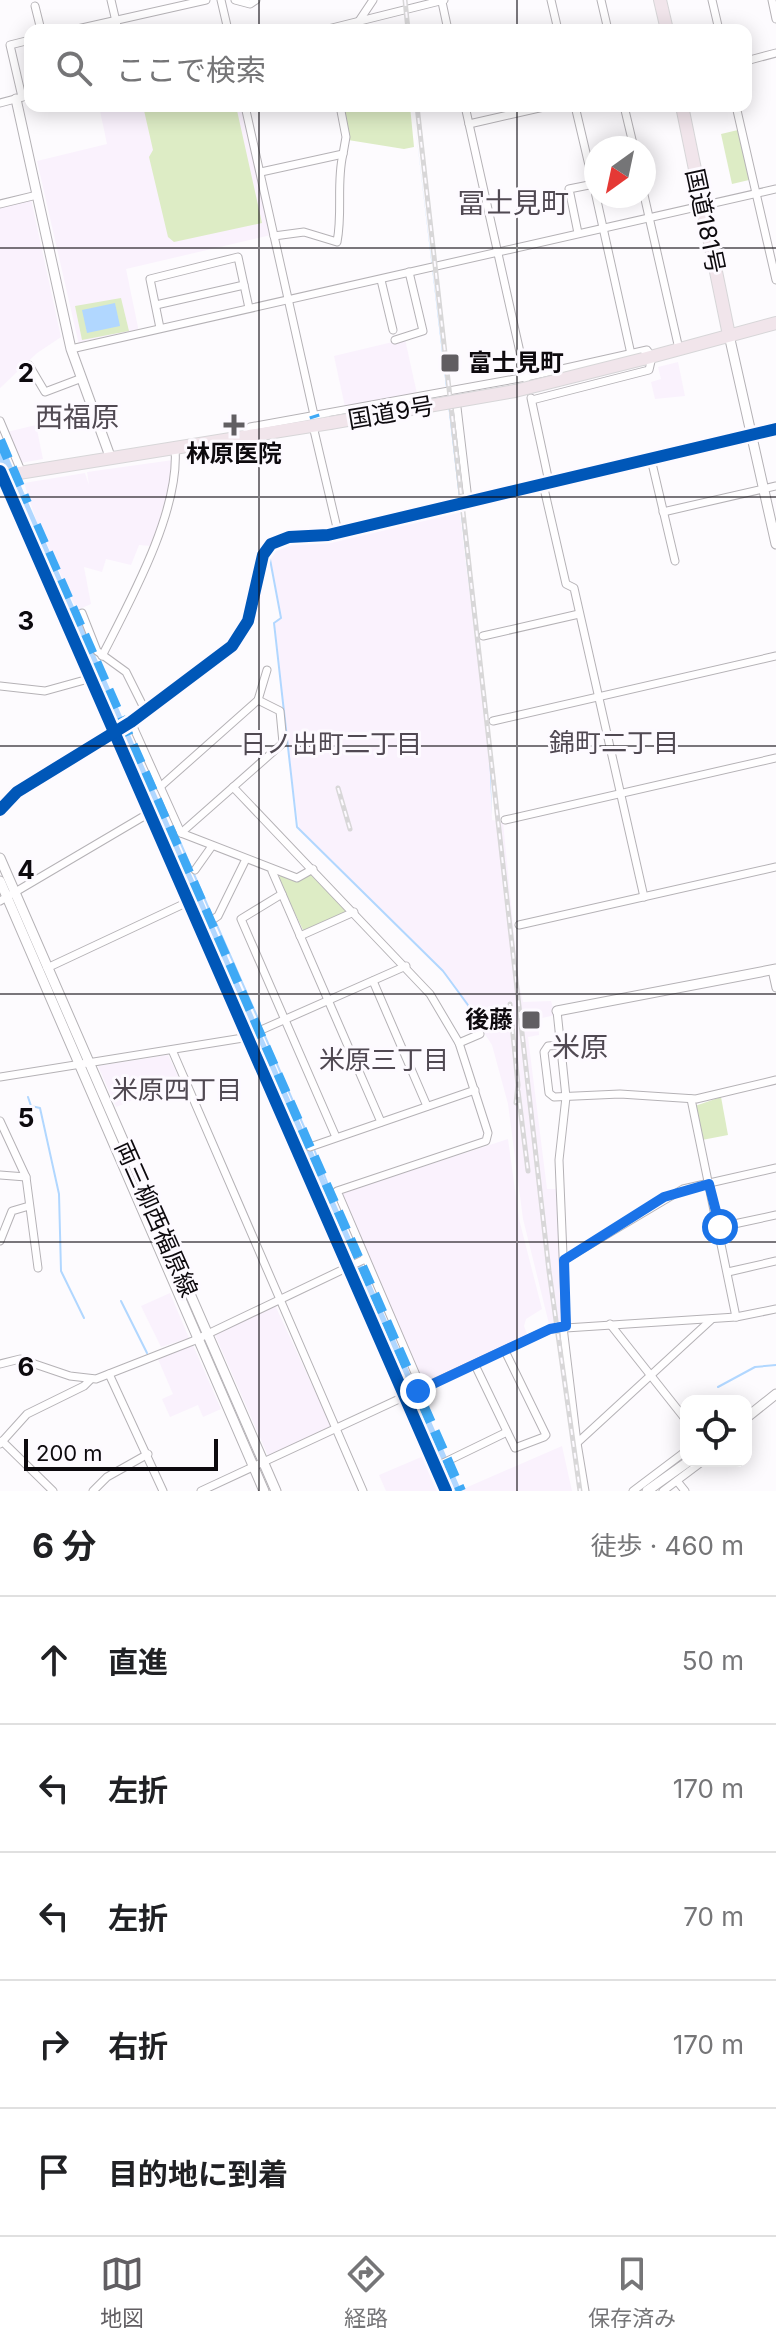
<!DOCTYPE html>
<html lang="ja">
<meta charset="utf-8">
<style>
:root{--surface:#fff;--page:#f2f2f2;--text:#202124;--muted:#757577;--line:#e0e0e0;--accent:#615e62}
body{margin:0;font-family:Inter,"Noto Sans JP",sans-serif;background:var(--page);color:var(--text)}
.controls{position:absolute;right:24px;bottom:24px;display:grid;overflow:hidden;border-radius:16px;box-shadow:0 4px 20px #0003}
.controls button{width:72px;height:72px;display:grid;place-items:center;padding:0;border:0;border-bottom:2px solid var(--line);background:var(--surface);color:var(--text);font:40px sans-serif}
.compass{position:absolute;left:584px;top:136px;width:72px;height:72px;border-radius:50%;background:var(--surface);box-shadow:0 4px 20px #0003;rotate:213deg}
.scale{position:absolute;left:24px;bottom:20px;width:194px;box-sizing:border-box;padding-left:8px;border:4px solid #0d0a0e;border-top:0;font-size:22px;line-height:28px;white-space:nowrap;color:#0d0a0e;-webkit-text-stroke:6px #fdfaff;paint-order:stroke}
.stop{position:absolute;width:24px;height:24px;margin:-18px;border:6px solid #1a73e8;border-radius:50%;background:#fff}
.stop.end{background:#1a73e8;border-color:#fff;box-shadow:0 2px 8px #0008}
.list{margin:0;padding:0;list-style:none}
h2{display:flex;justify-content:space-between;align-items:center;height:104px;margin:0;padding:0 32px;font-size:34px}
h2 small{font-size:26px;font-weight:400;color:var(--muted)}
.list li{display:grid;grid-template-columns:52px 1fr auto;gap:24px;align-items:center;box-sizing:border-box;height:128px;padding:0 32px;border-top:2px solid var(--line)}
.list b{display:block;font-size:30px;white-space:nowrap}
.list em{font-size:26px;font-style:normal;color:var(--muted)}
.icon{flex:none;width:44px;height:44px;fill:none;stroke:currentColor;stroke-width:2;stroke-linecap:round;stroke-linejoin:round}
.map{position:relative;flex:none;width:776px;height:1491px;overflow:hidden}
.search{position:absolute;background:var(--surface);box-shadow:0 4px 20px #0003;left:24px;right:24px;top:24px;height:88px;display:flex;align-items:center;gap:20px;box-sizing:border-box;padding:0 28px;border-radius:16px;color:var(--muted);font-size:30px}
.sheet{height:744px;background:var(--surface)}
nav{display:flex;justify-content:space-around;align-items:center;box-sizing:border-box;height:112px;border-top:2px solid var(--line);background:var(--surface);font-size:22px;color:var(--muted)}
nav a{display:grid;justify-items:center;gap:4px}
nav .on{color:var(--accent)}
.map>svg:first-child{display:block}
.built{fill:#faf2fd}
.green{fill:#ddecc5}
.water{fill:#b1d7ff}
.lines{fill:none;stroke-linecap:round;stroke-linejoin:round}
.stream{stroke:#b1d7ff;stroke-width:2}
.river{stroke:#b1d7ff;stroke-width:12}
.street-casing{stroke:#b5b2b6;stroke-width:9}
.secondary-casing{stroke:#b5b2b6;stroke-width:11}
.highway-casing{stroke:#d7d6d8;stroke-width:14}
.street{stroke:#fffeff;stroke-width:7}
.secondary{stroke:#fffeff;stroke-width:9}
.highway{stroke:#f1e5eb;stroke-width:12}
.rail-casing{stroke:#d8d7d8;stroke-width:5}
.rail{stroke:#fdfaff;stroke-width:2;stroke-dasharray:6;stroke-linecap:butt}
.highway-bridge-casing{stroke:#d7d6d8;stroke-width:14;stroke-linecap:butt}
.highway-bridge{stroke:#f1e5eb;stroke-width:12}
.quiet{stroke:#3fa9f5;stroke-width:10;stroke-dasharray:20 10;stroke-linecap:butt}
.cycleway-casing{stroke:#fdfaff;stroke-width:17}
.cycleway{stroke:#0057b8;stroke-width:12}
.route{stroke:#1a73e8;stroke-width:10}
.grid{fill:none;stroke:#0d0a0e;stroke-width:2;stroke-opacity:0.55}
.poi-dot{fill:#615e62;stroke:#fdfaff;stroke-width:3}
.labels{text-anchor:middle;stroke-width:6;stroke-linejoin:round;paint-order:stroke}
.street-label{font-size:24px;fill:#0d0a0e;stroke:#fdfaff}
.poi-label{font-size:24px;font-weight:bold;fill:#0d0a0e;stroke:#fdfaff;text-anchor:start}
.neighbourhood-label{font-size:26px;fill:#504952;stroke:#fdfaff}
.quarter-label{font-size:28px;fill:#504952;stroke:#fdfaff}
.grid-label{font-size:26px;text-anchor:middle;font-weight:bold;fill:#0d0a0e;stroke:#fdfaff;stroke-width:6;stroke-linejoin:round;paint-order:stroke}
</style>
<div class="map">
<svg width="776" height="1491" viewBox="0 0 776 1491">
<rect width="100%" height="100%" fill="#fdfbfe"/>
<!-- built -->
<g class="built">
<polygon points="99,106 242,106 271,235 126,269 139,332 79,345 37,161 107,144"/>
<polygon points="31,199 61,337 37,353 0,388 0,206"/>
<polygon points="405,339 417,394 345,407 334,356"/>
<polygon points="678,362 685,396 655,399 651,382 661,379 658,367"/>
<polygon points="36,425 43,459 21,463 7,432"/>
<polygon points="173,460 172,482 151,546 139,545 131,565 106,559 102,572 84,567 91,604 77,610 36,520 24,483 85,473 89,485 87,472"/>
<polygon points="459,506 490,763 492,820 503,822 519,984 523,1002 551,1001 555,1015 538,1019 539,1035 528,1037 547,1189 558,1189 563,1324 549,1324 523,1219 508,1104 492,1045 443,970 299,828 292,779 274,623 282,618 269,553 280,542 319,538"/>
<polygon points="168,1055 184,1088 154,1101 150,1093 116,1107 98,1066"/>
<polygon points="508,1139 519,1219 542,1309 526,1319 524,1326 527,1334 518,1342 424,1385 340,1197 342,1193"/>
<polygon points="170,1293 189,1338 161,1347 141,1306"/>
<polygon points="275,1305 331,1426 268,1456 215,1335"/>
<polygon points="193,1345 221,1409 203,1417 198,1405 170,1417 162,1399 173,1394 158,1359"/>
<polygon points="562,1446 572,1491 463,1491 463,1489"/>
<polygon points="426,1455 443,1491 386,1491 379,1475"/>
</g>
<!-- green -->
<g class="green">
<polygon points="143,106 236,106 262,223 174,242 168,237 149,157 153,150"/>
<polygon points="354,106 410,106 414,147 404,149 348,140 344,110"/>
<polygon points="738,130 749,180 732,184 721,134"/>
<polygon points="121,298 129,331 82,340 75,306"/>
<polygon points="310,874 348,912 304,932 278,878 281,875 299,881"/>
<polygon points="721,1097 728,1135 702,1140 695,1106"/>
</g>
<!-- water -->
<g class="water">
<polygon points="413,106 490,754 492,816 489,754"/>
<polygon points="115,303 120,326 87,333 82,310"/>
</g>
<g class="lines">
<!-- stream -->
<g class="stream">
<polyline points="269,554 281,618 274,623 297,827 443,971 468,1005 482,1032"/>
<polyline points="178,837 212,916"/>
<polyline points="216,923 260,1023"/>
<polyline points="264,1034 311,1143"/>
<polyline points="28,1097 31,1106 40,1108 59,1194 61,1271 84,1318"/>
<polyline points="314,1149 332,1195"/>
<polyline points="121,1301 147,1353"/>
<polyline points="718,1387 755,1367 776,1365"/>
</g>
<!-- river -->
<polyline class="river" points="0,453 455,1491"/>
<defs>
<g id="street">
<polyline points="111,0 118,30"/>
<polyline points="221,0 228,30"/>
<polyline points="235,0 250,4 256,0"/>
<polyline points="551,0 558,30"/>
<polyline points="601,0 608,30"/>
<polyline points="712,0 719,30"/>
<polyline points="772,0 776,19"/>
<polyline points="442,2 448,30"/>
<polyline points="35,6 41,30"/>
<polyline points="359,21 373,0"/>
<polyline points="73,30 206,0"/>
<polyline points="324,30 444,0"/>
<polyline points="746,61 776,53"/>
<polyline points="22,97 10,45 30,40"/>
<polyline points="0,103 30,95"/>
<polyline points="245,106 314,415"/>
<polyline points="465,106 526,379"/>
<polyline points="575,106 596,195"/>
<polyline points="624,106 634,148"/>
<polyline points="736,106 776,280"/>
<polyline points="469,124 548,106"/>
<polyline points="261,172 343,154 346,137 340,106"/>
<polyline points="644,195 679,349"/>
<polyline points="596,196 631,354"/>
<polyline points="0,204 37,195"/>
<polyline points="578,233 569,189 594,184"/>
<path d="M 274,236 L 304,232 L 337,242 C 343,212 336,183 343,154"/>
<polyline points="381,280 393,330"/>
<polyline points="156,305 244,285"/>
<polyline points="160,328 150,279 238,257 249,308"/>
<polyline points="395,340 423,331 409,272"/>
<polyline points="71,349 776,189"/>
<polyline points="29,365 45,392 82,378"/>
<polyline points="531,398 549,482"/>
<polyline points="456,399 468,500"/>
<polyline points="0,421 22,473"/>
<polyline points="313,426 338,532"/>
<polyline points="243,438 250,427 526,377 647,350 652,357 649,370 532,400"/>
<polyline points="651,459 675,561"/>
<polyline points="1,474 446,1491"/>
<polyline points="543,484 566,584 574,588 644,897"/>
<polyline points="663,512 776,486"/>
<polyline points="82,613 97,651 126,672 146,712"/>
<polyline points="483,636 579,614"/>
<path d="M 102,656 C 130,601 180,511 175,449"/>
<polyline points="0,686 45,691 92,678"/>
<polyline points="258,700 267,670"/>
<polyline points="493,721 776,656"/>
<polyline points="131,722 181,833 297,878 313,869"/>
<polyline points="160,787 258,700 280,711 283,743 181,833"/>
<polyline points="233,787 430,994 459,1043 488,1133 486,1141 337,1191 422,1389"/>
<polyline points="0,810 17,792 131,722 232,646 248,621 263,555 271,544 289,537 328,535 776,429"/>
<polyline points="505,820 776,758"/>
<polyline points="195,870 212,846"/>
<polyline points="272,871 381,1122"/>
<polyline points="282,894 241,919 336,1137"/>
<polyline points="0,901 151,812"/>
<polyline points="212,920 218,916 246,859"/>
<polyline points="519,925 776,867"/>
<polyline points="300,936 354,912"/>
<polyline points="47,968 190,901"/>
<polyline points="772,970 776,988"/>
<polyline points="373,981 427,1106"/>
<polyline points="557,1011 566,1097 559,1160 566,1326"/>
<polyline points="459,1043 480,1034"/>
<polyline points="560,1045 548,1046 544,1052 549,1093 554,1097 620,1094 696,1099 776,1080"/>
<polyline points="172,1050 363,1491"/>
<polyline points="0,1077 243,1038 406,966"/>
<polyline points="691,1099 736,1317"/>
<polyline points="0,1121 26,1177 38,1268"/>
<polyline points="310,1147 475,1090"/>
<polyline points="0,1175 26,1177"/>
<polyline points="720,1227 776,1215"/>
<polyline points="0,1241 12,1211 29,1206"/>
<polyline points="564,1260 683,1189 776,1168"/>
<polyline points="728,1272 776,1261"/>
<polyline points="610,1324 686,1420"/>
<polyline points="563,1327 577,1443 712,1319"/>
<polyline points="0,1364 20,1359 70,1376 96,1379 193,1341 365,1259"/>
<polyline points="475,1365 515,1448 544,1437 546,1435 505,1351"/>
<polyline points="109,1374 163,1491"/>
<polyline points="2,1441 53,1491"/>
<polyline points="577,1443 585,1491"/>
<polyline points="0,1444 27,1414 84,1386 91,1379"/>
<polyline points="435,1467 507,1432"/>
<polyline points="677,1481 685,1491"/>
<polyline points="93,1491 107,1477 148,1454"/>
<polyline points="201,1491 550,1329 736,1317 776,1309"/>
<polyline points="633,1491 686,1451"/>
<polyline points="663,1491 703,1461"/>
</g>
<g id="secondary">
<polyline points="16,99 71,349 111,459"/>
<polyline points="729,335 776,544"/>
<polyline points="0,858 276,1491"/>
<polyline points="0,881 264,1491"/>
<polyline points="557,1011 776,969"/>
<polyline points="746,1418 776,1394"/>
<polyline points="647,1491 689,1461"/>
</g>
<g id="highway">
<polyline points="660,0 667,30"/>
<polyline points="682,106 729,335"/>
<polyline points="643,359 776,323"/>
<polyline points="0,476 330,423"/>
</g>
</defs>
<!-- street casing -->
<use href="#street" class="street-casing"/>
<!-- secondary casing -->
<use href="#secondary" class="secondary-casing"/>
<!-- highway casing -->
<use href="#highway" class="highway-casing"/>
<!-- street -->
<use href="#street" class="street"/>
<!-- secondary -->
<use href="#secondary" class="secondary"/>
<!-- highway -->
<use href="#highway" class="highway"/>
<defs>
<g id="rail">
<polyline points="405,0 408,30"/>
<polyline points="417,106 549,1271 580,1491"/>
<polyline points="338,788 350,829"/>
<polyline points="510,1004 518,1085 516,1103"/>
<polyline points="518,1091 528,1171"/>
</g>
</defs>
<!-- rail casing -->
<use href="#rail" class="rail-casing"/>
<!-- rail -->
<use href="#rail" class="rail"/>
<defs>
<polyline id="highway-bridge" points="330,423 515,391 643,359"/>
</defs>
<!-- highway-bridge casing -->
<use href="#highway-bridge" class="highway-bridge-casing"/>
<!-- highway-bridge -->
<use href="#highway-bridge" class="highway-bridge"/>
<!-- quiet -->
<g class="quiet">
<polyline points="314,415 315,418"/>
<polyline points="0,440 27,503"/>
<polyline points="36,525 461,1491"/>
</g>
<defs>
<g id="cycleway">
<polyline points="0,471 446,1491"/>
<polyline points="0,810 17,792 131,722 232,646 248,621 263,555 271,544 289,537 328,535 776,429"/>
</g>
</defs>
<!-- cycleway casing -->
<use href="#cycleway" class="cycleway-casing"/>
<!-- cycleway -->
<use href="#cycleway" class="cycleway"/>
</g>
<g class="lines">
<!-- route -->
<polyline class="route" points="418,1391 550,1329 566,1326 564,1260 664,1197 709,1184 720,1227"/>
</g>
<!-- grid -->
<path class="grid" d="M 259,0 L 259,30M 517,0 L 517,30M 259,106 L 259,1491M 517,106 L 517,1491M 0,248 L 776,248M 0,497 L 776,497M 0,746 L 776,746M 0,994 L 776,994M 0,1242 L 776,1242"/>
<!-- markers -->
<g class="poi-dot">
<rect x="440" y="353" width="20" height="20" rx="4"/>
<path d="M230 413h8v8h8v8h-8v8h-8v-8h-8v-8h8z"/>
<rect x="521" y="1010" width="20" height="20" rx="4"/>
</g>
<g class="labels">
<!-- street labels -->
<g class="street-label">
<text transform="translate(705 221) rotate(78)" y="8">国道181号</text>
<text transform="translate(391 413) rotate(-10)" y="8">国道9号</text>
<text transform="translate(156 1219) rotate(66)" y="8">両三柳西福原線</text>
</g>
<!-- poi labels -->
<g class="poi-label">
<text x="468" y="371">富士見町</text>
<text x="234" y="462" text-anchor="middle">林原医院</text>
<text x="513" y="1028" text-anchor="end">後藤</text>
</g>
<!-- neighbourhood labels -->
<g class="neighbourhood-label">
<text x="614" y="752">錦町二丁目</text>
<text x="331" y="753">日ノ出町二丁目</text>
<text x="384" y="1069">米原三丁目</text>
<text x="177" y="1099">米原四丁目</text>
</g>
<!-- quarter labels -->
<g class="quarter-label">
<text x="513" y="213">冨士見町</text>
<text x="77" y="427">西福原</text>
<text x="580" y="1057">米原</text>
</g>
</g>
<g class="grid-label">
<text x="26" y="382">2</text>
<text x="26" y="630">3</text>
<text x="26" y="879">4</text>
<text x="26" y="1127">5</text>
<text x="26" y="1376">6</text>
</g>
</svg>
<div class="controls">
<button><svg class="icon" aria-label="locate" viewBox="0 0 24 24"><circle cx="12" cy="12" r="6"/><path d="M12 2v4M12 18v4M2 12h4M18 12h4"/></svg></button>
</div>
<svg class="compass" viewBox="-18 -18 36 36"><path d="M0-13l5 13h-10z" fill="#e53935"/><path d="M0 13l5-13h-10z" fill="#757577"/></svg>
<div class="scale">200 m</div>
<div class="stop" style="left:720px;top:1227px"></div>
<div class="stop end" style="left:418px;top:1391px"></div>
<div class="search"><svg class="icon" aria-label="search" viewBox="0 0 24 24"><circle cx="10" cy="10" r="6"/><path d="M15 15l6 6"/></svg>ここで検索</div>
</div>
<section class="sheet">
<h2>6 分<small>徒歩 · 460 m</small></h2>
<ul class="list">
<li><svg class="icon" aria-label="ahead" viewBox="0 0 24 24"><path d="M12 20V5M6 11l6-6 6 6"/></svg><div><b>直進</b></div><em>50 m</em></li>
<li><svg class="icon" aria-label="left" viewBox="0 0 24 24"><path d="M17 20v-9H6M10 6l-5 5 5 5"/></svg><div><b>左折</b></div><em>170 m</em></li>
<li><svg class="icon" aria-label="left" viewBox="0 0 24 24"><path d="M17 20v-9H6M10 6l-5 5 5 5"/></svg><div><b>左折</b></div><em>70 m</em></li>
<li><svg class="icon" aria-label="right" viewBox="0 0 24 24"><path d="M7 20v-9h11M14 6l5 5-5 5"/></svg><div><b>右折</b></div><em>170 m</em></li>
<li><svg class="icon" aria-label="arrive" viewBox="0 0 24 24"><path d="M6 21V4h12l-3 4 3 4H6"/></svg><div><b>目的地に到着</b></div></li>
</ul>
</section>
<nav>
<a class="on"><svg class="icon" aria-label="map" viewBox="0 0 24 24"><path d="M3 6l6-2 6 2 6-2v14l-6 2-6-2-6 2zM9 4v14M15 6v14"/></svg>地図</a>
<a><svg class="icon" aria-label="directions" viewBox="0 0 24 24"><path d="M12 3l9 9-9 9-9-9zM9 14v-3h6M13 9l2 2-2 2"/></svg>経路</a>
<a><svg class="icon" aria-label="saved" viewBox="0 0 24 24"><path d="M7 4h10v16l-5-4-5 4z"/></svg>保存済み</a>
</nav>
